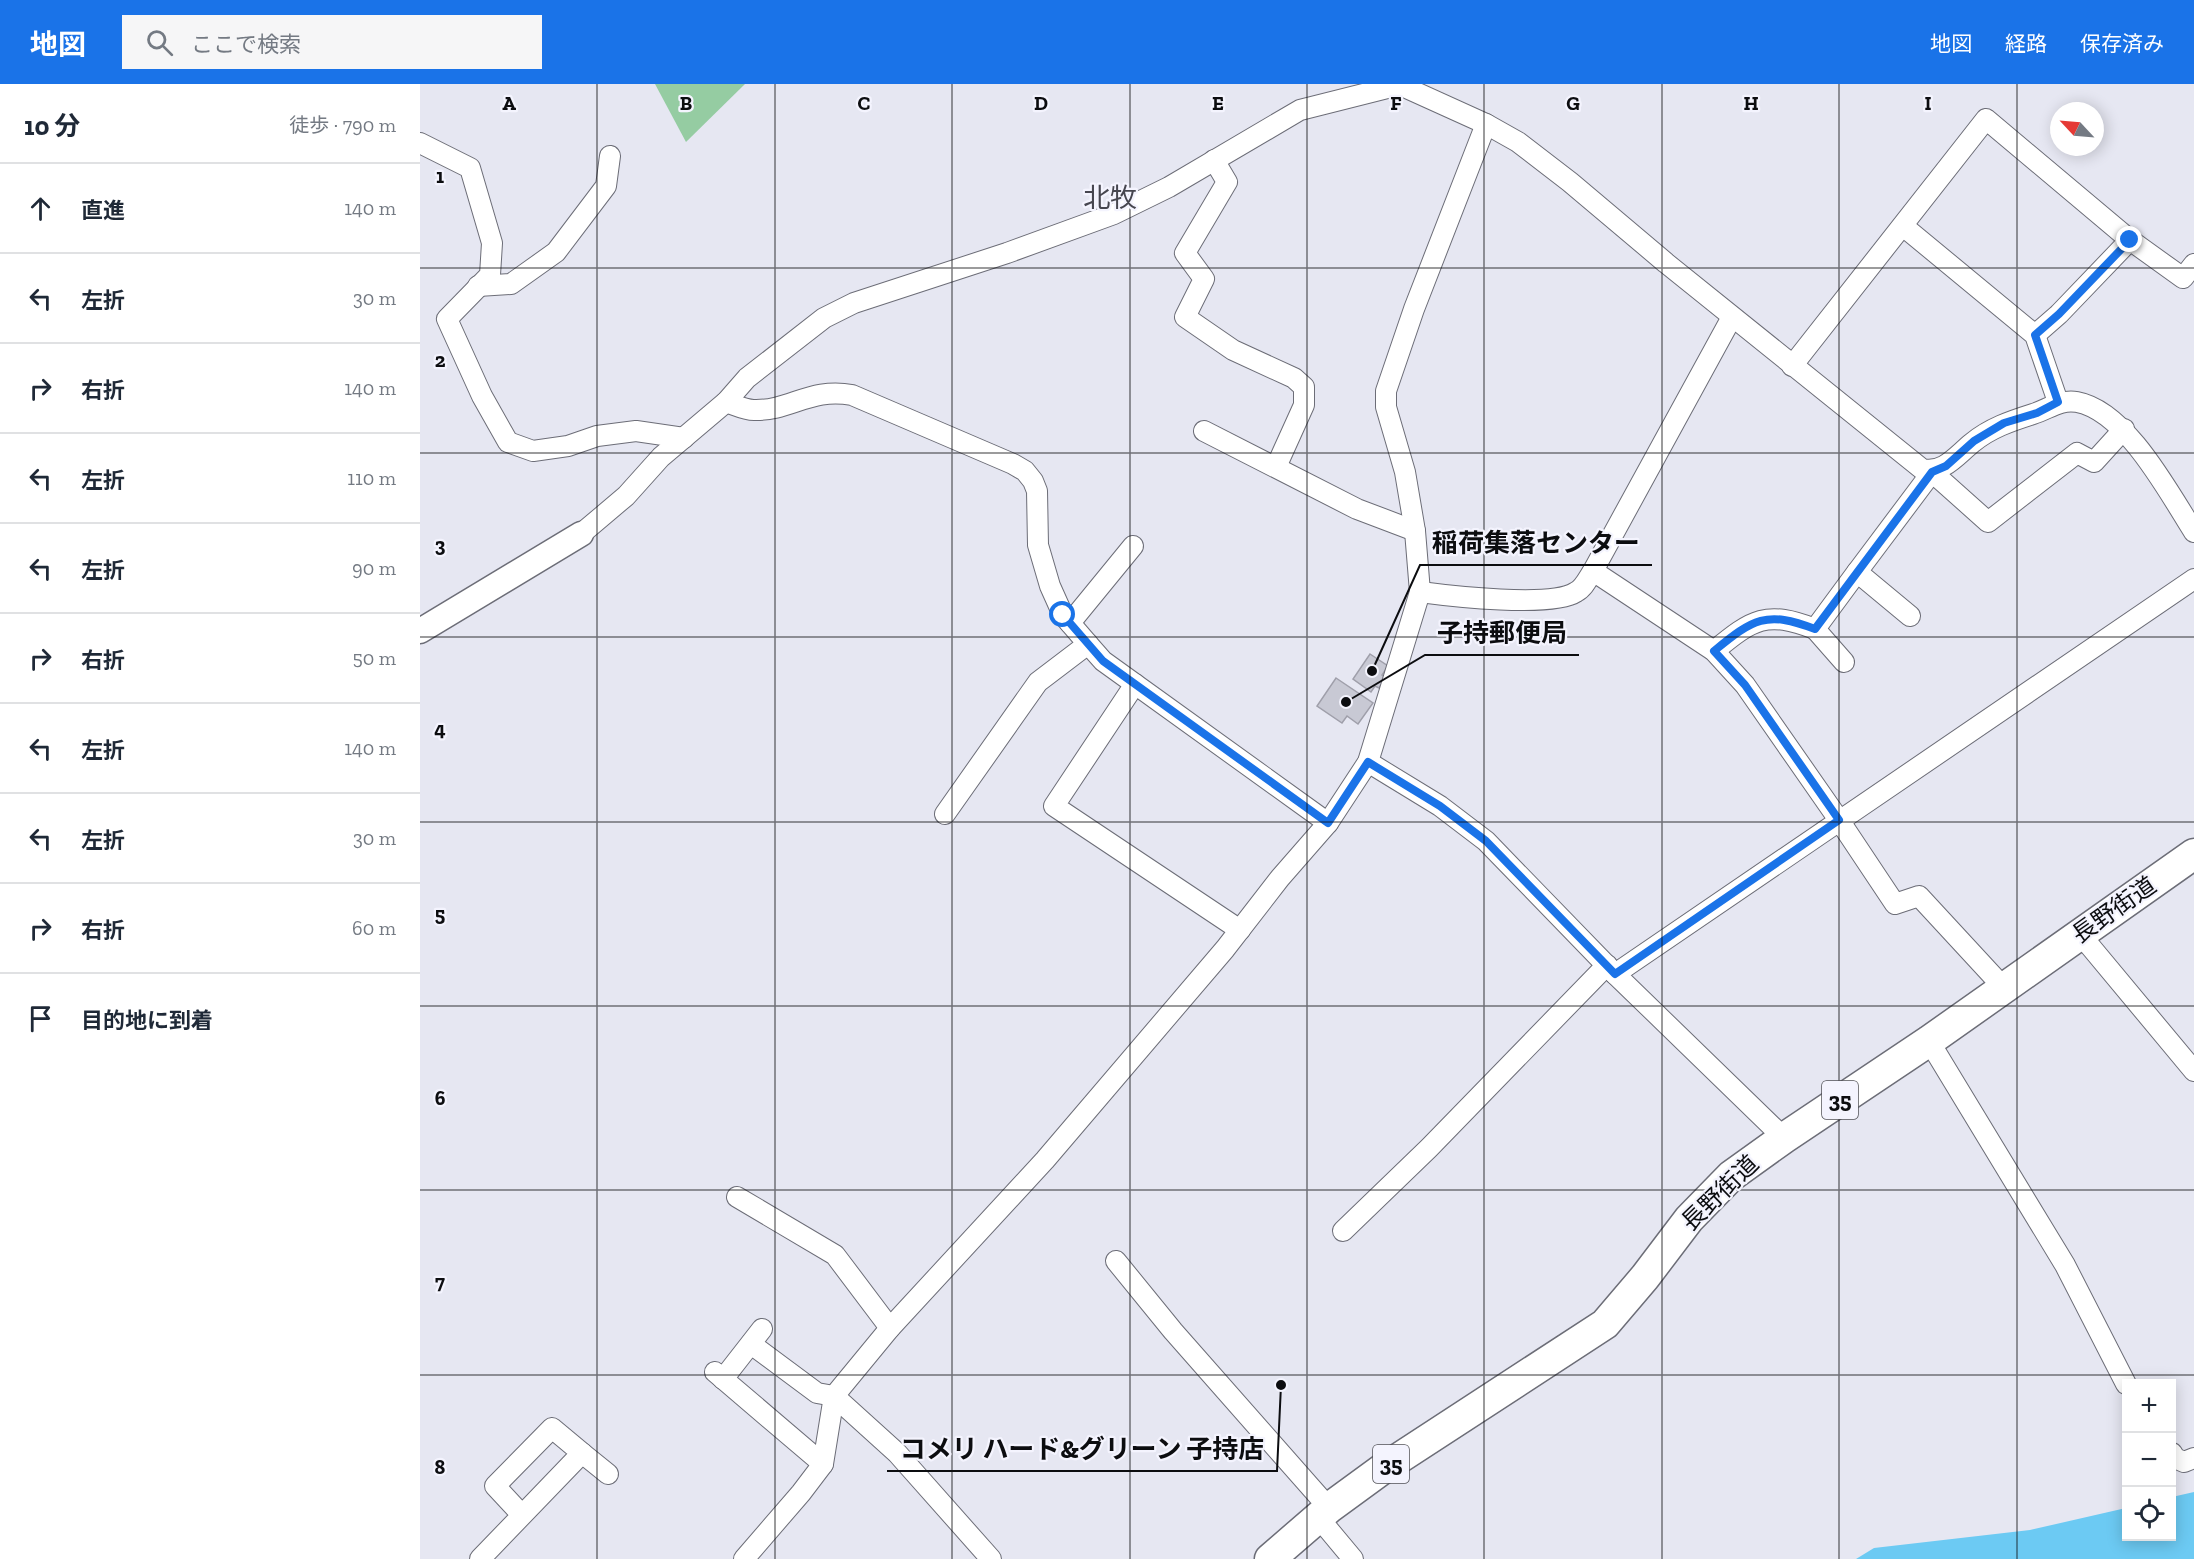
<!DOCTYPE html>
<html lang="ja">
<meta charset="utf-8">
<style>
:root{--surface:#fff;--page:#f6f6f7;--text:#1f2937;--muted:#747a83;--line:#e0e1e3;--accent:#1a73e8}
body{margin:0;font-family:"Zilla Slab","Noto Sans JP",serif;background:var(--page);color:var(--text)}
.controls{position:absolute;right:18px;bottom:18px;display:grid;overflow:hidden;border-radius:0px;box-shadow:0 3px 15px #0003}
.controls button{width:54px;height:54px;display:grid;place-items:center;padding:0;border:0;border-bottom:2px solid var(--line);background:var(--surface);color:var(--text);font:30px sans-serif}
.compass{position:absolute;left:1630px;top:18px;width:54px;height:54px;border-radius:50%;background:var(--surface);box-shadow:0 3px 15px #0003;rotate:296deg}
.stop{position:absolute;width:18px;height:18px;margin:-14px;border:4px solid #1a73e8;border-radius:50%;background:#fff}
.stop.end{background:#1a73e8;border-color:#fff;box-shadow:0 2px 6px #0008}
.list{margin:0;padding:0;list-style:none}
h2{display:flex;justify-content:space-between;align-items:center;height:78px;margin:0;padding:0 24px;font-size:26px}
h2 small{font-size:20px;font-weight:400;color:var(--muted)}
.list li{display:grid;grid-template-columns:39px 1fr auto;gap:18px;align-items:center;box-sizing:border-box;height:90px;padding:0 24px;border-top:2px solid var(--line)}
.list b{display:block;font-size:22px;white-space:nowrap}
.list em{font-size:20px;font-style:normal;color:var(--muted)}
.icon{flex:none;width:33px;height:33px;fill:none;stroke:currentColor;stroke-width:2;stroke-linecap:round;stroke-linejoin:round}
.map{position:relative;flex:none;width:1774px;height:1475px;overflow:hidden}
header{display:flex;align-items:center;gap:36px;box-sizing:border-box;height:84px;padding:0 30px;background:var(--accent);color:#fff}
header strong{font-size:28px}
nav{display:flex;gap:33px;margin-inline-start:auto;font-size:21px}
.search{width:420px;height:54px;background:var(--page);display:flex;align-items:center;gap:15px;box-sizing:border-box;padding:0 21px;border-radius:0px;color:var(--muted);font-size:22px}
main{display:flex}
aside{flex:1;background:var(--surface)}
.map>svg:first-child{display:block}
.green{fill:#95cca2}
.water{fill:#6ccaf3}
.building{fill:#c8c9d4;stroke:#9f9faa;stroke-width:1.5}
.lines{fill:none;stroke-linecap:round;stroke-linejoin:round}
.minor-casing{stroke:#6c6d77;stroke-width:22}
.tertiary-casing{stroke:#6c6d77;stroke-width:27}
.primary-casing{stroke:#6c6d77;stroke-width:33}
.minor{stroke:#fff;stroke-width:20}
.tertiary{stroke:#fff;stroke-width:24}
.primary{stroke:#fff;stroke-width:30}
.route{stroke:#1a73e8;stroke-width:8}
.grid{fill:none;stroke:#0c0d10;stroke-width:1.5;stroke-opacity:0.55}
.labels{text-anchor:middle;stroke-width:4.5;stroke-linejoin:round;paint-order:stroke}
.shield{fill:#f4f4fe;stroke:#525257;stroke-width:1.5}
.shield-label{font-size:22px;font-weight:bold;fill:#0c0d10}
.street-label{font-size:24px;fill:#0c0d10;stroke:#f4f4fe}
.quarter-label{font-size:27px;fill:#46464f;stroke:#f4f4fe}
.grid-label{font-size:20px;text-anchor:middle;font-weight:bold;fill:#0c0d10;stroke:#f4f4fe;stroke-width:4.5;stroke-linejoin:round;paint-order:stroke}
.leader{fill:none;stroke:#0c0d10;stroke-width:2}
.callout-dot{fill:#0c0d10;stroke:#f4f4fe;stroke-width:2}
.callout-label{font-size:26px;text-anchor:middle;font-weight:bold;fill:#0c0d10;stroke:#f4f4fe;stroke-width:4.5;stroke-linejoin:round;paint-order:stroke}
</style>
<header>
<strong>地図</strong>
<div class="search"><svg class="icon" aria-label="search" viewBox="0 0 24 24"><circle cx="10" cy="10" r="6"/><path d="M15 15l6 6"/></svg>ここで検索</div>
<nav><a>地図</a><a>経路</a><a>保存済み</a></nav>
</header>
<main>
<aside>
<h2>10 分<small>徒歩 · 790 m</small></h2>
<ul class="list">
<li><svg class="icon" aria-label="ahead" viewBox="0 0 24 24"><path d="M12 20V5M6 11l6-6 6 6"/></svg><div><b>直進</b></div><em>140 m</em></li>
<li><svg class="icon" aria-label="left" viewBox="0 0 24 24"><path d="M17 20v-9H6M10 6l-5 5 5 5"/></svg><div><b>左折</b></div><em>30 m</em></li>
<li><svg class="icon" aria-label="right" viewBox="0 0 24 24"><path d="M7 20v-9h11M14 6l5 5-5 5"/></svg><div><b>右折</b></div><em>140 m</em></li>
<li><svg class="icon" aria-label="left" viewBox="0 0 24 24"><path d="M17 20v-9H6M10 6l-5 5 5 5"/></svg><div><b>左折</b></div><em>110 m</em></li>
<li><svg class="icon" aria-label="left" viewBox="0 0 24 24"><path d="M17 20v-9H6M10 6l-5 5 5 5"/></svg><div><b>左折</b></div><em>90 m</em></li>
<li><svg class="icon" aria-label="right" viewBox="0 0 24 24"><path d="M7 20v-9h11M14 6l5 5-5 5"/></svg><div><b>右折</b></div><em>50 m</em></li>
<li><svg class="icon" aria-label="left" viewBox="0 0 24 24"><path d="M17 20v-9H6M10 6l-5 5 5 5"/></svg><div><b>左折</b></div><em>140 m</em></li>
<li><svg class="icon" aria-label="left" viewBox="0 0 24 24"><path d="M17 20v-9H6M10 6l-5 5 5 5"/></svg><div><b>左折</b></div><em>30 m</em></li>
<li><svg class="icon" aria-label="right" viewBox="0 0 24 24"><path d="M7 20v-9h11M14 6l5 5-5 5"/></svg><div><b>右折</b></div><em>60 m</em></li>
<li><svg class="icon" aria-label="arrive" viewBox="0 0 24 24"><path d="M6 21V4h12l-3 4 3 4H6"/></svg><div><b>目的地に到着</b></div></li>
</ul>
</aside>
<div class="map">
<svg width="1774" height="1475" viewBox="0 0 1774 1475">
<rect width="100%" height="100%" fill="#e6e7f2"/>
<!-- green -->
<polygon class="green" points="235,0 325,0 266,58"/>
<!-- water -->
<polygon class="water" points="1774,1408 1774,1475 1436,1475 1454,1464 1610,1446 1706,1424 1706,1452 1752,1452 1752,1413"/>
<!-- building -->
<g class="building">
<polygon points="950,570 968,582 962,591 966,594 959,604 955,602 951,608 933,595"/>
<polygon points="916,594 953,619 938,640 927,632 922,639 897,622"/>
</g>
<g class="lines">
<defs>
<g id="minor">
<path d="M 982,2 L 1066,40 L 1098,58 L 1150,98 L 1246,179 L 1502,385 C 1523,390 1536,372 1552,359 C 1570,344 1591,337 1613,330 C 1629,325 1640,315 1657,318 C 1706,327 1749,409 1774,448"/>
<polyline points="0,59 50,84 72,159 70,191 27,235 62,312 88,358 113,367 148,362 177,352 216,347 264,354"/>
<polyline points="794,76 807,98 765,169 784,195 765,233 813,266 874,294 884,303 884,321 856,383"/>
<polyline points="1483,142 1615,251 1638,318"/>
<polyline points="58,202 91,200 136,168 186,102 190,72"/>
<polyline points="1615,251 1639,230 1710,156"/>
<polyline points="1372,282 1566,35 1710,156 1763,194 1774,180"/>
<path d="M 306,318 C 315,321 325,326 334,326 C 370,327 391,303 432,311 L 593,380 L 605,387 L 613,397 L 617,407 L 618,461 L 630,502 L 643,531 L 668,560 L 683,577 L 908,739"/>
<polyline points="784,347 937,425 995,447"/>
<polyline points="161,450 206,412 241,373 306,318 327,294 404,234 434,219 587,169 694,130 749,103 880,26 983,0"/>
<polyline points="1173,487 1294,567 1325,601 1419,736 1475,820 1499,812 1584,904"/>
<path d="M 1000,508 C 1030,512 1132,524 1156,508 C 1164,504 1168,494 1173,487 L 1312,233"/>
<polyline points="1490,532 1437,488 1512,388 1568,438 1657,369 1674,378 1704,345"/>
<polyline points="650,539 713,462"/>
<polyline points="1395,545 1424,578"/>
<path d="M 1294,567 C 1333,535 1346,526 1395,545 L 1437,488"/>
<polyline points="715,600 634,722 820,846"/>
<polyline points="948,678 1020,722 1066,757 1195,890 1364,1054"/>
<polyline points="525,730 618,598 668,560"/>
<polyline points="1660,850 1774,987"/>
<polyline points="1195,890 1774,495"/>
<polyline points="1509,957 1645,1181 1706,1300"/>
<polyline points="317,1113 415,1171 470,1244"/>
<polyline points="923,1147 1009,1064 1187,881"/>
<polyline points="696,1177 753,1247 909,1424"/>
<polyline points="331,1260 397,1309 414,1312 477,1369 571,1475"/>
<polyline points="295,1288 403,1380"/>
<polyline points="303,1295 342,1245"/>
<polyline points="162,1369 188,1390"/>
<polyline points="1752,1369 1755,1374 1764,1378 1774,1374"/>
<polyline points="898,1433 933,1475"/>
<polyline points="60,1475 162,1369 132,1344 75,1402 102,1431"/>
<polyline points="324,1475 381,1409 403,1380 414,1312 470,1244 625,1076 805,865 860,794 908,739 948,678 1000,508 995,447 985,388 966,323 966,307 994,225 1066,40"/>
</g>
<polyline id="tertiary" points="0,547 161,450"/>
<polyline id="primary" points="850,1475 909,1424 961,1386 1185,1240 1225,1193 1269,1135 1311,1092 1364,1054 1509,957 1774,770"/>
</defs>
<!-- minor casing -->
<use href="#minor" class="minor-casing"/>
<!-- tertiary casing -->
<use href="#tertiary" class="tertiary-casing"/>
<!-- primary casing -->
<use href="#primary" class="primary-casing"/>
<!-- minor -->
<use href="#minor" class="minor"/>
<!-- tertiary -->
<use href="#tertiary" class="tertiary"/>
<!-- primary -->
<use href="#primary" class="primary"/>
</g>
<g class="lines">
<!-- route -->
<path class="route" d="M 643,531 L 683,577 L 908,739 L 948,678 L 1020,722 L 1066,757 L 1195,890 L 1419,736 L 1325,601 L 1294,567 C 1333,535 1346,526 1395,545 L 1512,388 L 1526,382 L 1554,357 L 1584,339 L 1617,329 L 1638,318 L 1615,251 L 1639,230 L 1710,156"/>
</g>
<!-- grid -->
<path class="grid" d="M 177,0 L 177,1475M 355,0 L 355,1475M 532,0 L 532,1475M 710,0 L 710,1475M 887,0 L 887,1475M 1064,0 L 1064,1475M 1242,0 L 1242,1475M 1419,0 L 1419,1475M 1597,0 L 1597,1475M 0,184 L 1774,184M 0,369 L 1774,369M 0,553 L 1774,553M 0,738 L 1774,738M 0,922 L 1774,922M 0,1106 L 1774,1106M 0,1291 L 1774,1291"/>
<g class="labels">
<!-- shield labels -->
<g class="shield">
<rect x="1402" y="997" width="36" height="38" rx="4.5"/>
<rect x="953" y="1361" width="36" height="38" rx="4.5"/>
</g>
<g class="shield-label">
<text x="1420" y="1024">35</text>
<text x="971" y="1388">35</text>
</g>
<!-- street labels -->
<g class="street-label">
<text transform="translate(1694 826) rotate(-35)" y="8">長野街道</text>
<text transform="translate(1300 1109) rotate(-44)" y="8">長野街道</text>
</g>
<!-- quarter labels -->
<g class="quarter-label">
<text x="690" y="123">北牧</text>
</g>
</g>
<g class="grid-label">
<text x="89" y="26">A</text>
<text x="266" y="26">B</text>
<text x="444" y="26">C</text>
<text x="621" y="26">D</text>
<text x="798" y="26">E</text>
<text x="976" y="26">F</text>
<text x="1153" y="26">G</text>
<text x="1331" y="26">H</text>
<text x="1508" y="26">I</text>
<text x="20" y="99">1</text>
<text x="20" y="283">2</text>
<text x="20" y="468">3</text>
<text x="20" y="652">4</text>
<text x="20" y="837">5</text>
<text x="20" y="1021">6</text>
<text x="20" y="1205">7</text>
<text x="20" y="1390">8</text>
</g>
<!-- callouts -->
<path class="leader" d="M952 587L1000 481H1232M926 618L1005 571H1159M861 1301L857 1387H467"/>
<g class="callout-dot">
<circle cx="952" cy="587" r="6"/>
<circle cx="926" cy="618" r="6"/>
<circle cx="861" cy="1301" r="6"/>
</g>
<g class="callout-label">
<text x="1116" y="468">稲荷集落センター</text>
<text x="1082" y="558">子持郵便局</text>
<text x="662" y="1374">コメリ ハード&amp;グリーン 子持店</text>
</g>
</svg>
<div class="controls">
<button>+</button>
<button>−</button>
<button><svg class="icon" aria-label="locate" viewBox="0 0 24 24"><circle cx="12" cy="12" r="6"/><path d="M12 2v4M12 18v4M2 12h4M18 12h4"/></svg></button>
</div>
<svg class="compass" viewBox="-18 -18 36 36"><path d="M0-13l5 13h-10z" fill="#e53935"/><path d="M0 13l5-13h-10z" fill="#747a83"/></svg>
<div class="stop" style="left:643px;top:531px"></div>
<div class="stop end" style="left:1710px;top:156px"></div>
</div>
</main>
